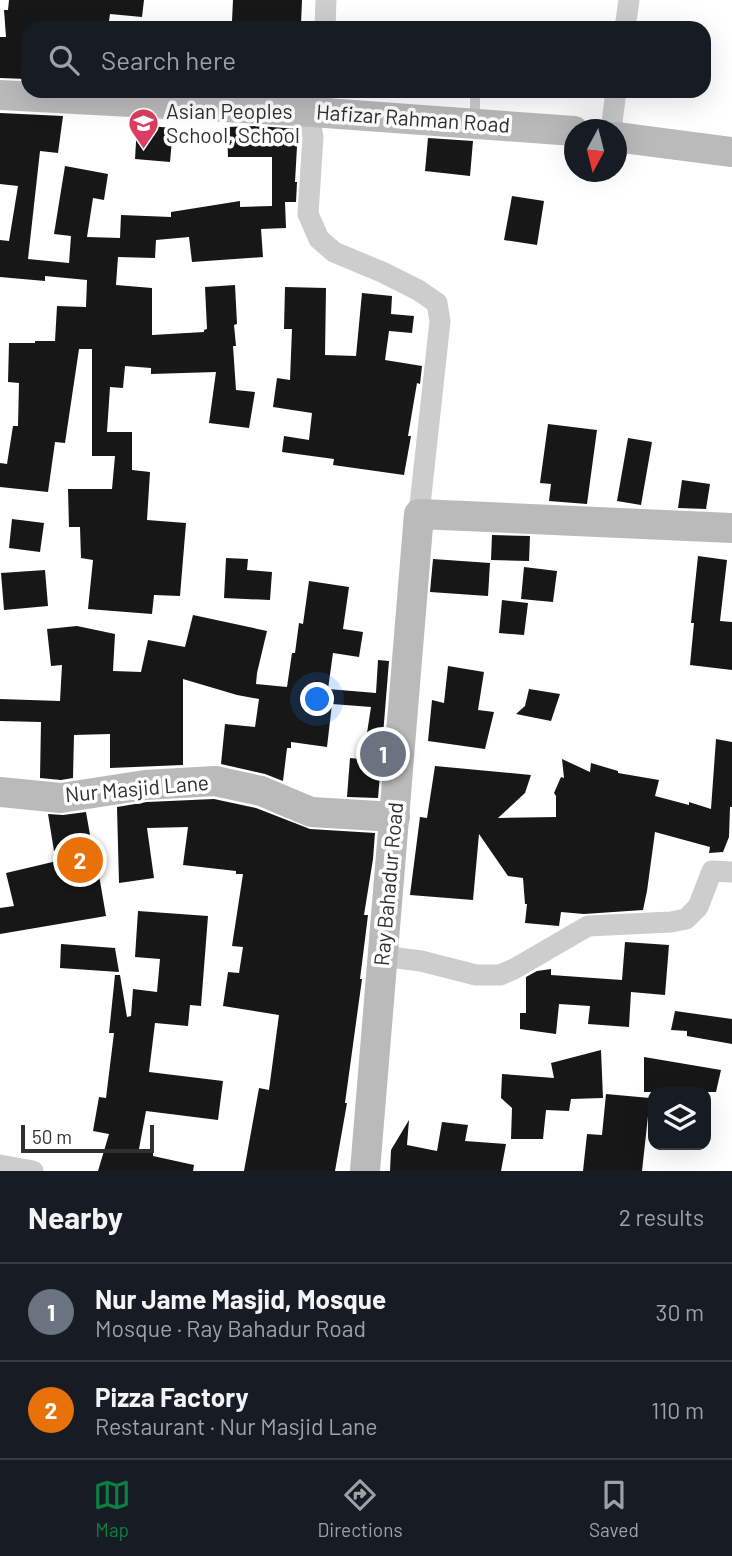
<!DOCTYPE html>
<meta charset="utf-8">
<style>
:root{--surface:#171b24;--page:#20242c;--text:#f1f3f6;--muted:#9ea1a6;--line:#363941;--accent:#0b8043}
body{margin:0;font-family:Barlow,sans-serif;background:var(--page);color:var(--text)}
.controls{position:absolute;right:21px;bottom:21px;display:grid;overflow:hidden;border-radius:14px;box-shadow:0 7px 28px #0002}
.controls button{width:63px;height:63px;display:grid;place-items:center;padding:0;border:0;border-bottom:2px solid var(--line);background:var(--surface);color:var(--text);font:35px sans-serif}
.compass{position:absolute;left:564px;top:119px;width:63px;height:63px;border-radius:50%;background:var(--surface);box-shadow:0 7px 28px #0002;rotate:187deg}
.scale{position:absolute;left:21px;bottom:18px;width:133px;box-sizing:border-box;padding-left:7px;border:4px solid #303030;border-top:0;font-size:19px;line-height:24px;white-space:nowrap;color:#303030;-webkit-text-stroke:5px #fff;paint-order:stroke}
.you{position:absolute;left:318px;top:700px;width:24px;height:24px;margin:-18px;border:5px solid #fff;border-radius:50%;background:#1a73e8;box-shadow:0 0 0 10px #1a73e833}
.badge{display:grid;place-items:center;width:46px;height:46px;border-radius:50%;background:var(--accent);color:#fff;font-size:23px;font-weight:700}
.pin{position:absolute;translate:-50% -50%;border:4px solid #fff;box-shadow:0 2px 7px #0006}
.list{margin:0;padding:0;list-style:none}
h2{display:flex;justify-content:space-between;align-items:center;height:91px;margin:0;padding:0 28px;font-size:30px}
h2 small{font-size:23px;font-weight:400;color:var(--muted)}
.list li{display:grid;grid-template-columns:46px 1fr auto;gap:21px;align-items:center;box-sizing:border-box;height:98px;padding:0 28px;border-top:2px solid var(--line)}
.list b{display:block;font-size:26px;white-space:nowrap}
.list p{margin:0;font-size:23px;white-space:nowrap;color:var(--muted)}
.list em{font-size:23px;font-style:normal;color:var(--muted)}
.icon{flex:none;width:38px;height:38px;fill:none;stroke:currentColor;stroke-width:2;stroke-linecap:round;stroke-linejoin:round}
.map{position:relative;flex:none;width:732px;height:1171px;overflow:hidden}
.search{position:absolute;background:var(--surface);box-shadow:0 7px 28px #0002;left:21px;right:21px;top:21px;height:77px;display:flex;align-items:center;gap:18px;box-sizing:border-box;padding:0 24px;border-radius:21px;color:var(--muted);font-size:26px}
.sheet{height:287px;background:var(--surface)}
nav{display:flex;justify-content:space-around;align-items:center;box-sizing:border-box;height:98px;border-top:2px solid var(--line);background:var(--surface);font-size:19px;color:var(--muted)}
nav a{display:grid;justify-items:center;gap:4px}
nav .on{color:var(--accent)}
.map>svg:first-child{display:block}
.building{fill:#171717}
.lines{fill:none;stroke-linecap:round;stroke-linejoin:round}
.lane{stroke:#cdcdcd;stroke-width:10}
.street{stroke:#cdcdcd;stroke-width:21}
.secondary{stroke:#bababa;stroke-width:30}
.labels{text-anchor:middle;stroke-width:7;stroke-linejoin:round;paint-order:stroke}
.poi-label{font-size:21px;fill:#303030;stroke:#fff;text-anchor:start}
.street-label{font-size:21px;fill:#303030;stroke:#fff}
</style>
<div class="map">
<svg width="732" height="1171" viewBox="0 0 732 1171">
<rect width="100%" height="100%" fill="#fff"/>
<!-- building -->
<g class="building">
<polygon points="9,0 144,0 142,17 110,14 108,28 28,28 28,79 0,78 0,37 6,37 4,10 8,10"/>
<polygon points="233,0 302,0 301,24 232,21"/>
<polygon points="0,113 63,116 58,153 40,151 28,259 69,263 71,236 54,234 65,166 108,174 104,200 93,198 87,237 120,238 121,215 171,217 171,212 240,201 240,207 272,206 272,157 228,157 227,127 258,126 298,129 295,182 297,182 296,202 285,202 286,228 261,229 263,257 192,262 189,237 156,240 155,258 118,257 116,285 152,288 152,335 204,332 204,330 207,329 205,287 235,285 237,324 234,325 236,346 233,346 236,390 255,392 249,428 209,423 216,372 151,374 151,368 125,366 123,388 110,387 107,432 132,432 132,470 150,472 147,520 186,523 180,596 154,595 152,614 88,609 93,560 81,558 80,527 69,527 68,489 112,489 115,456 92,456 92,349 79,349 65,443 55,442 48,492 0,487 0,463 7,464 13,426 18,426 19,383 8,382 9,343 35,343 35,341 55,341 57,306 86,307 87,280 45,276 45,281 0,277 0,240 9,241 18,186 0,184"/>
<polygon points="137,125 173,128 170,162 135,159"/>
<polygon points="428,138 473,141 470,176 425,171"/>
<polygon points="512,196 544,201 537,245 504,240"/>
<polygon points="285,287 326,288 325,355 356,356 362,293 392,296 391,314 414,316 412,333 389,331 385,360 422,366 420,384 417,383 408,436 411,436 404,475 333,465 334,459 282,452 284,436 309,440 312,413 273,407 277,378 290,380 292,329 284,329"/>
<polygon points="548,424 597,430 587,504 549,501 551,484 540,483"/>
<polygon points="628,438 652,442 641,505 617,501"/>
<polygon points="682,480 710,484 706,509 678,508"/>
<polygon points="12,519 44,523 40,552 9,548"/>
<polygon points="492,535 530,536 529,561 491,560"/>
<polygon points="698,556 727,560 720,621 732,622 732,670 690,665 694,623 691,623"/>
<polygon points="226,558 248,559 247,570 272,572 270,600 224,598"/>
<polygon points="433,559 490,563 488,596 430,592"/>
<polygon points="524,567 557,571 553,602 521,599"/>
<polygon points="45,570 48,606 4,610 1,573"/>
<polygon points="309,581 349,587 343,629 363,632 359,657 333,653 328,689 376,693 378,660 389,661 383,735 367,733 371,707 332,704 327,747 291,742 291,748 287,748 283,781 265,774 221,764 225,724 255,727 259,699 237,695 183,679 183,765 110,768 110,734 74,735 73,778 61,780 40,778 41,722 0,721 0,699 60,701 62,665 51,666 47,629 77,626 115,634 113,671 141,672 148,640 185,647 193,615 267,631 257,673 256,684 287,687 292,653 295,653 299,623 303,624"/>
<polygon points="502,600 528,603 524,635 499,633"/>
<polygon points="448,666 484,672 478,710 494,712 485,749 428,741 432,700 444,703"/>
<polygon points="529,689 560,694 551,721 516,714 525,706"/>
<polygon points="716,739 732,742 732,807 730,807 729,837 723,852 709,853 710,847 655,832 647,891 643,910 584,914 561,912 559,926 525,923 527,904 525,904 523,878 508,876 479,834 473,900 410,895 420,817 427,818 435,766 531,775 525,793 498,818 556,817 556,796 554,793 561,777 564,778 562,759 590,772 591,763 618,771 618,773 659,780 655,796 689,805 689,802 711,809"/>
<polygon points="350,758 371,760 371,761 381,762 378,798 347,797"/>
<polygon points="214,799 256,808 310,829 375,833 373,859 364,915 368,915 360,979 362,979 345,1103 347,1103 335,1171 244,1171 259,1088 269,1090 279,1015 223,1006 228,972 239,973 243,947 232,946 243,874 236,874 236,871 183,865 188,827 147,828 154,878 119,883 117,807 147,802"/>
<polygon points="86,812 93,852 54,851 48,814 63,815"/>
<polygon points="95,852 106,916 0,934 0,908 14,906 6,873"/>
<polygon points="138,911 208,916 201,1006 190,1005 188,1026 155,1023 149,1072 223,1081 218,1120 146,1111 139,1149 153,1153 153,1156 194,1165 193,1171 98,1171 109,1134 93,1131 99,1097 106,1098 114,1033 109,1033 115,975 120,975 127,1017 131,1016 133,989 157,992 160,959 135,957"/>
<polygon points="625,942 669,945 665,995 631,992 629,1027 588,1024 590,1006 559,1004 556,1034 520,1029 520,1013 526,1013 526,977 537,971 551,969 551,975 622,980"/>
<polygon points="61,944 115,948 119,972 60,968"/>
<polygon points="675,1011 732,1019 732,1044 687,1036 687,1031 671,1030"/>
<polygon points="601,1050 603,1098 571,1099 569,1111 546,1110 543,1139 511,1139 512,1108 501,1098 502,1074 554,1078 551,1063"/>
<polygon points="644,1057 721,1070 716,1092 644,1092"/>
<polygon points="606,1094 650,1098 642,1171 583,1171 587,1134 602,1135"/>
<polygon points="409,1120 407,1145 437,1151 442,1122 468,1125 465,1141 506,1144 501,1171 390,1171 391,1150"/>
</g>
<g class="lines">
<!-- lane -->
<polyline class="lane" points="475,121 475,91"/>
<!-- street -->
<g class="street">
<polyline points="325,28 326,0"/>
<polyline points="625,28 629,0"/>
<polyline points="298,111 310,122 313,137 308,214 319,239 334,252 382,272 418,290 437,303 440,321 419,514"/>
<polyline points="322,113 323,91"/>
<polyline points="611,130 616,91"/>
<polyline points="382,956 421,961 476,975 500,975 514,969 588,926 671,922 686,919 698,907 712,871 732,872"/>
<polyline points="0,1165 33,1171"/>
</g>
<!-- secondary -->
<g class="secondary">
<polyline points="0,95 298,111 574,131"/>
<polyline points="616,137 732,152"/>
<polyline points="0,792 61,798 145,785 215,781 261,791 311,812 395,817"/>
<polyline points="365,1171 419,514 732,528"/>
</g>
</g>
<!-- icons -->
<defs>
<symbol id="school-pin" viewBox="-11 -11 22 30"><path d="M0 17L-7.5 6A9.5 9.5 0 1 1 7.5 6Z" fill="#da3f61" stroke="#fff"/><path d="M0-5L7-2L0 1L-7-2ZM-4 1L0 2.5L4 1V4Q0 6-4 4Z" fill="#fff"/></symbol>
</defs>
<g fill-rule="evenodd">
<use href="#school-pin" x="126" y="106" width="35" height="47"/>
</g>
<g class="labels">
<!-- poi labels -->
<g class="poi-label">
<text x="166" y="119">Asian Peoples<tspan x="166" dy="24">School, School</tspan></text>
</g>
<!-- street labels -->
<g class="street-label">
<text transform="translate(413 119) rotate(4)" y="7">Hafizar Rahman Road</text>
<text transform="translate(137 789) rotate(-5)" y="7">Nur Masjid Lane</text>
<text transform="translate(389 884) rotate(-85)" y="7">Ray Bahadur Road</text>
</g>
</g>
</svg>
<div class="controls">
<button><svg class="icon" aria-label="layers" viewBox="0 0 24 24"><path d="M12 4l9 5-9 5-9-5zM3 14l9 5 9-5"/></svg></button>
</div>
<svg class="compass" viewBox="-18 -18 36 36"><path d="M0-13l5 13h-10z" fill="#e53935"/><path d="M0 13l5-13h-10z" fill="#9ea1a6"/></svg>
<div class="scale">50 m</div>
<div class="you"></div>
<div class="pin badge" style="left:383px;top:754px;background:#6b7280">1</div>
<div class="pin badge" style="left:80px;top:860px;background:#e8710a">2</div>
<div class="search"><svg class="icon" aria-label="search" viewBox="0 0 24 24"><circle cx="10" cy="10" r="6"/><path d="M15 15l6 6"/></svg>Search here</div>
</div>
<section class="sheet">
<h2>Nearby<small>2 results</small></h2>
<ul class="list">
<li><span class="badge" style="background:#6b7280">1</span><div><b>Nur Jame Masjid, Mosque</b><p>Mosque · Ray Bahadur Road</p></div><em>30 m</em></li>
<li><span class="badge" style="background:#e8710a">2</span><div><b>Pizza Factory</b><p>Restaurant · Nur Masjid Lane</p></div><em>110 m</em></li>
</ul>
</section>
<nav>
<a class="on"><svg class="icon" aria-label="map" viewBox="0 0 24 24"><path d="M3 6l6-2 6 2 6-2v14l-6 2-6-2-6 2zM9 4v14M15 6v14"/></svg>Map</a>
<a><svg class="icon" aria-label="directions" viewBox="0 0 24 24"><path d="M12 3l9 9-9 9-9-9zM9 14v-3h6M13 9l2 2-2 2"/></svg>Directions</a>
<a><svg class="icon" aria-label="saved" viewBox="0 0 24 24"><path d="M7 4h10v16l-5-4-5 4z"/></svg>Saved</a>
</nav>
